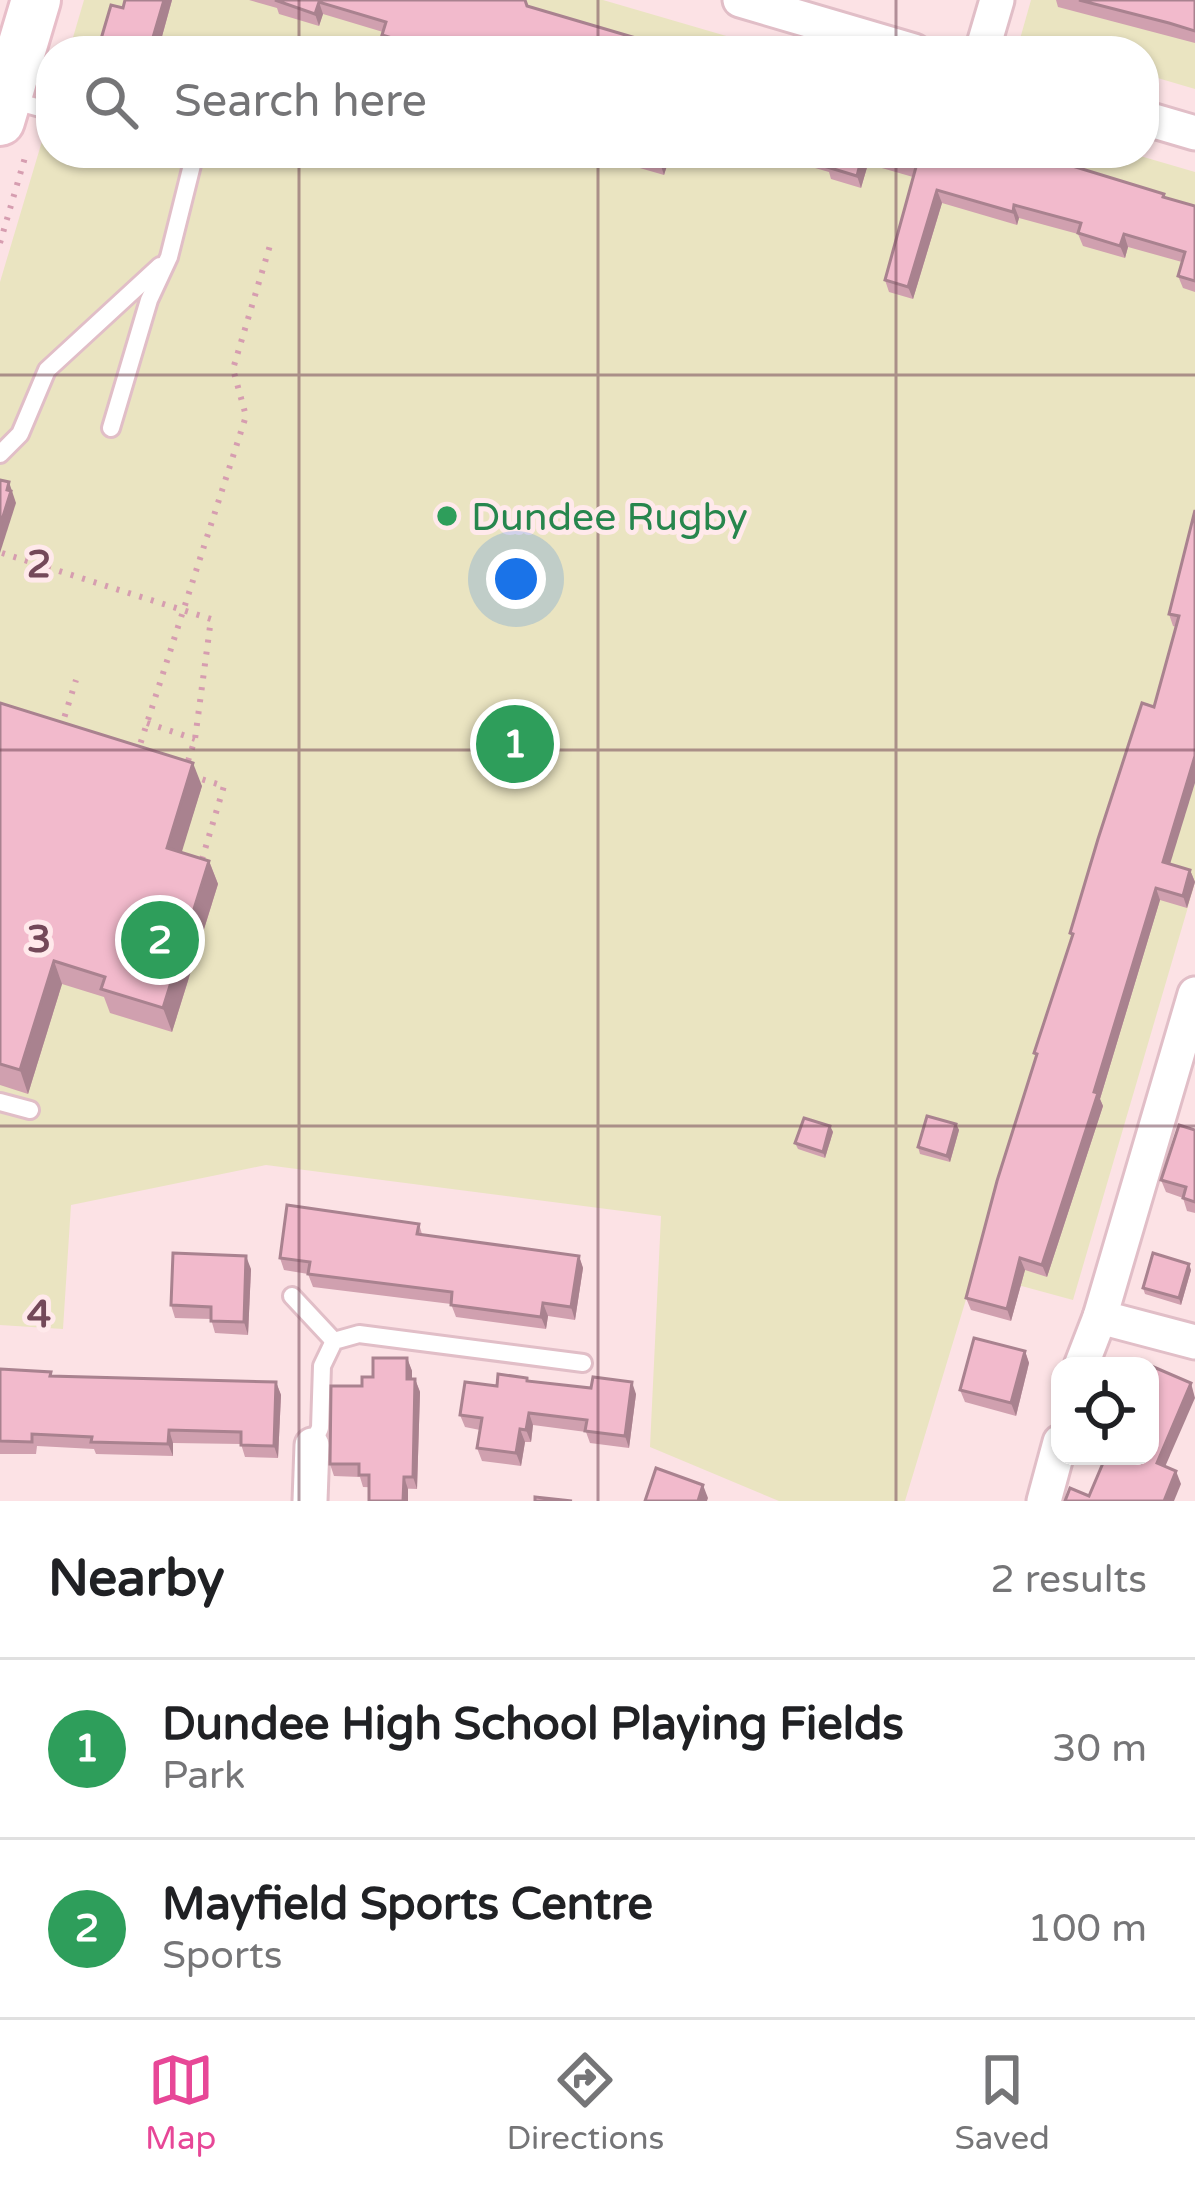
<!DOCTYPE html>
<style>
:root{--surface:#fff;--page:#f6f6f6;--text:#202124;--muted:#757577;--line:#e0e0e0;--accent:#e74797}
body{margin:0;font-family:"Varela Round",sans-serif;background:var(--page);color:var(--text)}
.controls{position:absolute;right:36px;bottom:36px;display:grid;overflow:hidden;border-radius:24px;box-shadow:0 3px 9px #0004}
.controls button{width:108px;height:108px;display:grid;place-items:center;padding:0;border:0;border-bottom:3px solid var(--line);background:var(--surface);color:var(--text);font:60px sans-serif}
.you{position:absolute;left:516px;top:579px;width:42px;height:42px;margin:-30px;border:9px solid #fff;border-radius:50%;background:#1a73e8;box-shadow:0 0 0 18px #1a73e833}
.badge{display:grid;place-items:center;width:78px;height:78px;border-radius:50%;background:var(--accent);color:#fff;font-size:39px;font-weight:700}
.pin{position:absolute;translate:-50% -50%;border:6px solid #fff;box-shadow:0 3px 12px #0006}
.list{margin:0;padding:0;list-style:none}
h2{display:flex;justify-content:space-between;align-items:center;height:156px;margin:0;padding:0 48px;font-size:51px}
h2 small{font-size:39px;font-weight:400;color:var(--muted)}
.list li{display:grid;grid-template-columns:78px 1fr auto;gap:36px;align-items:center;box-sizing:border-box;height:180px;padding:0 48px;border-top:3px solid var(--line)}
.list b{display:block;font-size:45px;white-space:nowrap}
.list p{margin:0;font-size:39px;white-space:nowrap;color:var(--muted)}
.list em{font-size:39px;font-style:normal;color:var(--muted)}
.icon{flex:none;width:66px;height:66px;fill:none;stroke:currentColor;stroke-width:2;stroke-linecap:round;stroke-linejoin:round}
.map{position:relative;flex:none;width:1195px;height:1501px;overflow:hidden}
.search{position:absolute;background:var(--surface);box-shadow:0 3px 9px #0004;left:36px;right:36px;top:36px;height:132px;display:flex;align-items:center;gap:30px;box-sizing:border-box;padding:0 42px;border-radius:48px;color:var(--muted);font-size:45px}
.sheet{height:516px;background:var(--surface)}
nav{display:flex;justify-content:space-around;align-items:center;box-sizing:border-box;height:168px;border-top:3px solid var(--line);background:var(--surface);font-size:33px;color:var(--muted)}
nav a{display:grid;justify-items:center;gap:6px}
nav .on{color:var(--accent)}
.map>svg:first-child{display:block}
.green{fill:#eae4c1}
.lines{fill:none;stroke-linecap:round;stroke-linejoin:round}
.lane-casing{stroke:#e1bec7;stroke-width:22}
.street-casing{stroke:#e1bec7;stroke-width:39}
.secondary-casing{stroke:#e8bec9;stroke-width:54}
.path{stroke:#d69db0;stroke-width:6;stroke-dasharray:3 9;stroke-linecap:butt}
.lane{stroke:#fff;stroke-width:16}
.street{stroke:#fff;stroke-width:33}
.secondary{stroke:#fff;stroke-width:48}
.wall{fill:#d0a0af}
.shaded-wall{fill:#a9828f}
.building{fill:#f2bacc;stroke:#a9828f;stroke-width:3}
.grid{fill:none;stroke:#744959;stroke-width:3;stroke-opacity:0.55}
.leisure-dot{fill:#2e9e5b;stroke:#ffe9eb;stroke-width:4.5}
.labels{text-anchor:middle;stroke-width:10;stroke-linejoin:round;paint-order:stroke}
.leisure-label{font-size:39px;fill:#27864d;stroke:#ffe9eb;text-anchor:start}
.grid-label{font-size:39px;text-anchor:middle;font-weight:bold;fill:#744959;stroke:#ffe9eb;stroke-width:10;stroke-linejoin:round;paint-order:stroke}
</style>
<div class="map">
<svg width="1195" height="1501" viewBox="0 0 1195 1501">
<rect width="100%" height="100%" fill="#fce2e5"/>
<!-- green -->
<g class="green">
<polygon points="84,0 603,0 778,51 69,51"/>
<polygon points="1031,0 1195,0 1195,89 1144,74 1144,51 1063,51 1020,39"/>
<polygon points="51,111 51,153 1130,153 1195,172 1195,883 1073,1300 974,1273 905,1501 779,1501 650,1447 661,1216 266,1165 71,1205 63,1329 0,1325 0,282"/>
</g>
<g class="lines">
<defs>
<g id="lane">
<polyline points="184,51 185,49"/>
<polyline points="11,100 51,111"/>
<polyline points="111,428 149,300 169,257 195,153"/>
<polyline points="0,454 20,434 47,370 160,266"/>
<polyline points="0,1102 30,1110"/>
<polyline points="292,1296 334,1341"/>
<polyline points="312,1445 320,1428 322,1366 334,1341 359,1334 583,1363"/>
</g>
<g id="street">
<polyline points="740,0 914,51"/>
<polyline points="982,51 997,0"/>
<polyline points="1144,118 1195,133"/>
<polyline points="1195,994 1100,1317 1195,1342"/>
<polyline points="1081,1366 1100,1317"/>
<polyline points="310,1501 312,1445"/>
<polyline points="1044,1501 1060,1442"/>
</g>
<polyline id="secondary" points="0,121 36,0"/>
</defs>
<!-- lane casing -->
<use href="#lane" class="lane-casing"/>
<!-- street casing -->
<use href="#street" class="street-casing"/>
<!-- secondary casing -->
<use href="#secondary" class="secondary-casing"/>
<!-- path -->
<g class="path">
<polyline points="0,243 26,154"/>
<polyline points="2,553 211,619 195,739 187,764"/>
<polyline points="147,723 195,739"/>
<polyline points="61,728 76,680"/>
<polyline points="137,754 246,416 233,369 271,242"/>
<polyline points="191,776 224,786 200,866"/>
</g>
<!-- lane -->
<use href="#lane" class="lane"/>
<!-- street -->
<use href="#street" class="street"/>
<!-- secondary -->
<use href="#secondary" class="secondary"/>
</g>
<!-- wall -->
<g class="wall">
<polygon points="125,0 172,0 158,51 105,51 101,39 123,8"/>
<polygon points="249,0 525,0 529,6 680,51 385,43 382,35 383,32 323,14 319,26 279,14 277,8"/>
<polygon points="1056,0 1195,0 1195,43 1058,7"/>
<polygon points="616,153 671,153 664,175 619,162"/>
<polygon points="763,153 1030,153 1164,194 1165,198 1195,206 1195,292 1183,288 1178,276 1182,262 1128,247 1125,258 1083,246 1078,234 1019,218 1017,225 942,203 913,299 889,292 885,280 913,177 868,164 861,188 831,179 829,172"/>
<polygon points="1195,510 1170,864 1190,870 1195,882 1187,908 1160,900 1100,1099 1103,1106 1047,1277 1025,1270 1011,1321 971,1310 966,1298 1036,1057 1034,1053 1072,938 1070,933 1154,707 1176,627 1173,626 1169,614"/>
<polygon points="0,703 202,786 181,852 209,861 218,884 172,1032 110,1013 104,997 62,984 28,1094 0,1085"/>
<polygon points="956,1124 959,1130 950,1162 920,1154 918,1147"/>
<polygon points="830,1126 833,1132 825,1158 798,1149 795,1143"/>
<polygon points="1195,1130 1195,1213 1187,1211 1183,1198 1166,1192 1161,1180"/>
<polygon points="419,1224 422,1234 579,1256 583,1268 575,1320 548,1316 546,1329 456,1317 451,1304 313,1287 308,1274 284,1270 280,1258"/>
<polygon points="251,1269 248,1335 215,1333 211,1319 175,1318 171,1305"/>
<polygon points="1191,1270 1181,1305 1145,1294 1143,1288"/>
<polygon points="1025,1351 1029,1363 1016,1416 965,1402 960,1390"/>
<polygon points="407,1358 412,1371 412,1379 415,1379 420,1392 417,1489 363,1487 360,1477 334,1476 330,1464 362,1386 373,1377"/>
<polygon points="0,1369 51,1372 52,1376 276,1382 281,1395 278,1458 245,1457 241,1444 173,1443 173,1456 96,1454 94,1449 37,1446 36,1454 0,1454"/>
<polygon points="528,1381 636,1394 629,1448 590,1443 586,1432 533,1425 531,1442 525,1442 521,1466 482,1461 477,1448 480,1430 465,1427 460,1415 497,1386"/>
</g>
<!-- shaded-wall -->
<g class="shaded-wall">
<polygon points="164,0 172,0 158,51 149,51"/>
<polygon points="319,2 323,14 319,26 315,14"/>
<polygon points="663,153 671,153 664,175 660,163"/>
<polygon points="864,153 868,164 861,188 857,176"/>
<polygon points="937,190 942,203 913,299 908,287"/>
<polygon points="1014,205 1019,218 1017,225 1013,212"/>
<polygon points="1124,234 1128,247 1125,258 1120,246"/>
<polygon points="9,482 16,503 0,553 0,526"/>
<polygon points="1195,756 1195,783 1167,874 1163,862"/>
<polygon points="193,763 202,786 176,871 167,848"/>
<polygon points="209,861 218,884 172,1032 163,1008"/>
<polygon points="1190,870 1195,882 1187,908 1183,896"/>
<polygon points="1156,888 1160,900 1100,1099 1103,1106 1047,1277 1042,1265"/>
<polygon points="54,961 62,984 28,1094 20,1070"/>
<polygon points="956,1124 959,1130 950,1162 947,1156"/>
<polygon points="830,1126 833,1132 825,1158 823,1152"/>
<polygon points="246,1256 251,1269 248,1335 244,1322"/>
<polygon points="579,1256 583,1268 575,1320 571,1307"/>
<polygon points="1020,1258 1025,1270 1011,1321 1007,1309"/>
<polygon points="1189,1264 1191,1270 1181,1305 1179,1298"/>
<polygon points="543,1303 548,1316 546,1329 541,1317"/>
<polygon points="1025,1351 1029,1363 1016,1416 1011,1403"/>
<polygon points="407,1358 412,1371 412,1391 407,1379"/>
<polygon points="415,1379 420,1392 417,1489 413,1477"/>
<polygon points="276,1382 281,1395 278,1458 274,1446"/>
<polygon points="632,1382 636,1394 629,1448 625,1436"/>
<polygon points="1191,1383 1195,1398 1161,1476 1157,1463"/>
<polygon points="529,1413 533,1425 531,1442 526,1430"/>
<polygon points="520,1429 525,1442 521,1466 516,1453"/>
<polygon points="169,1430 173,1443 173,1456 168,1444"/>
<polygon points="1176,1471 1181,1484 1174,1501 1164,1501"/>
<polygon points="404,1477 408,1489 408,1501 403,1501"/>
<polygon points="703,1485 708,1498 707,1501 698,1501"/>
</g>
<!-- building -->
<g class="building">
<polygon points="125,0 164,0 149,51 101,39 111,5 123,8"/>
<polygon points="275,0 525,0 527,6 680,51 377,51 379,44 402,41 382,35 386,22 319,2 315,14"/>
<polygon points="1079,0 1195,0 1195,31 1169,23"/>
<polygon points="625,153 663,153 660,163"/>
<polygon points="800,153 863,153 857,176 827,167 829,161"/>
<polygon points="868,153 1030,153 1164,194 1163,197 1195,206 1195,281 1178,276 1185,252 1124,234 1120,246 1078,233 1081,223 1014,205 1013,212 937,190 908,287 885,280 916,167"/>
<polygon points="0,480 9,482 7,490 11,491 0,526"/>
<polygon points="1195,510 1195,756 1163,862 1190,870 1183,896 1156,888 1094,1092 1098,1093 1042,1265 1020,1258 1007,1309 966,1298 997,1181 1037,1054 1034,1053 1073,934 1070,933 1098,839 1142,703 1154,707 1179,616 1169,614"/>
<polygon points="0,703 193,763 167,848 209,861 163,1008 101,989 105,977 54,961 20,1070 0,1064"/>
<polygon points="927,1116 956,1124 947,1156 918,1147"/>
<polygon points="804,1118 830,1126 823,1152 795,1143"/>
<polygon points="1179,1125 1195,1130 1195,1202 1183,1198 1186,1187 1161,1180"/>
<polygon points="287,1205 419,1224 417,1234 579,1256 571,1307 543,1303 541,1317 451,1305 452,1292 308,1274 310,1262 280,1258"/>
<polygon points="173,1253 246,1256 244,1322 211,1321 211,1307 171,1305"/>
<polygon points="1153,1253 1189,1264 1179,1298 1143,1288"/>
<polygon points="974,1338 1025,1351 1011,1403 960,1390"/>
<polygon points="373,1358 407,1358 407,1379 415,1379 413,1477 404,1477 403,1501 369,1501 369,1475 359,1475 359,1464 330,1464 331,1386 362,1386 362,1377 373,1377"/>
<polygon points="1142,1362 1191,1383 1157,1463 1176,1471 1164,1501 1065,1501 1070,1488 1089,1496 1106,1456 1150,1456 1150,1366 1141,1366"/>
<polygon points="0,1369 51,1372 50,1376 276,1382 274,1446 241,1445 241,1432 169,1430 168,1444 91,1442 92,1437 32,1434 32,1442 0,1441"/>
<polygon points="498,1374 527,1378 527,1381 591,1388 593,1377 632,1382 625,1436 585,1431 587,1420 529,1413 526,1430 520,1429 516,1453 477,1448 482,1418 460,1415 465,1382 497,1386"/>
<polygon points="656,1468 703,1485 698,1501 645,1501"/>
<polygon points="535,1497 572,1501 535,1501"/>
</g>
<!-- grid -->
<path class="grid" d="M 299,0 L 299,51M 598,0 L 598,51M 896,0 L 896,51M 299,153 L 299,1501M 598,153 L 598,1501M 896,153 L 896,1501M 0,375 L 1195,375M 0,750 L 1195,750M 0,1126 L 1195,1126"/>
<!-- markers -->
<circle class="leisure-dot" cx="447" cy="516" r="12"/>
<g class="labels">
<!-- leisure labels -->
<g class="leisure-label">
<text x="471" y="530">Dundee Rugby</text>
</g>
</g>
<g class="grid-label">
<text x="39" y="577">2</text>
<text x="39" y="952">3</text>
<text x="39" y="1327">4</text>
</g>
</svg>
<div class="controls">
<button><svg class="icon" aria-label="locate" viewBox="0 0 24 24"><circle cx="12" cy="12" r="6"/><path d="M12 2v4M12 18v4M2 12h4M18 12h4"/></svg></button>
</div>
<div class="you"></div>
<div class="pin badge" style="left:515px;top:744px;background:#2e9e5b">1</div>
<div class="pin badge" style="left:160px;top:940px;background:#2e9e5b">2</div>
<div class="search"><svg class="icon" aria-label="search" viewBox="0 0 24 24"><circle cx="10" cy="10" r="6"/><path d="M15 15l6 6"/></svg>Search here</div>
</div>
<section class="sheet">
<h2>Nearby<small>2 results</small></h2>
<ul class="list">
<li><span class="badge" style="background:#2e9e5b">1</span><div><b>Dundee High School Playing Fields</b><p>Park</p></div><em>30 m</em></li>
<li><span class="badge" style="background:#2e9e5b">2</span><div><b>Mayfield Sports Centre</b><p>Sports</p></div><em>100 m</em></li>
</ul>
</section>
<nav>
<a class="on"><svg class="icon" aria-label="map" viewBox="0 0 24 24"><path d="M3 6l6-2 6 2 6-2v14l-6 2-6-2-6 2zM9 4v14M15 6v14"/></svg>Map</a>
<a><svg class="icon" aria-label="directions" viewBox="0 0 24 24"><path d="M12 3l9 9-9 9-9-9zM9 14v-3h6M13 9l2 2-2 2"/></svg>Directions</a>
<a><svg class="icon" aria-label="saved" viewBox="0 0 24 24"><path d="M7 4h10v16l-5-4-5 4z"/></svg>Saved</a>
</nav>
